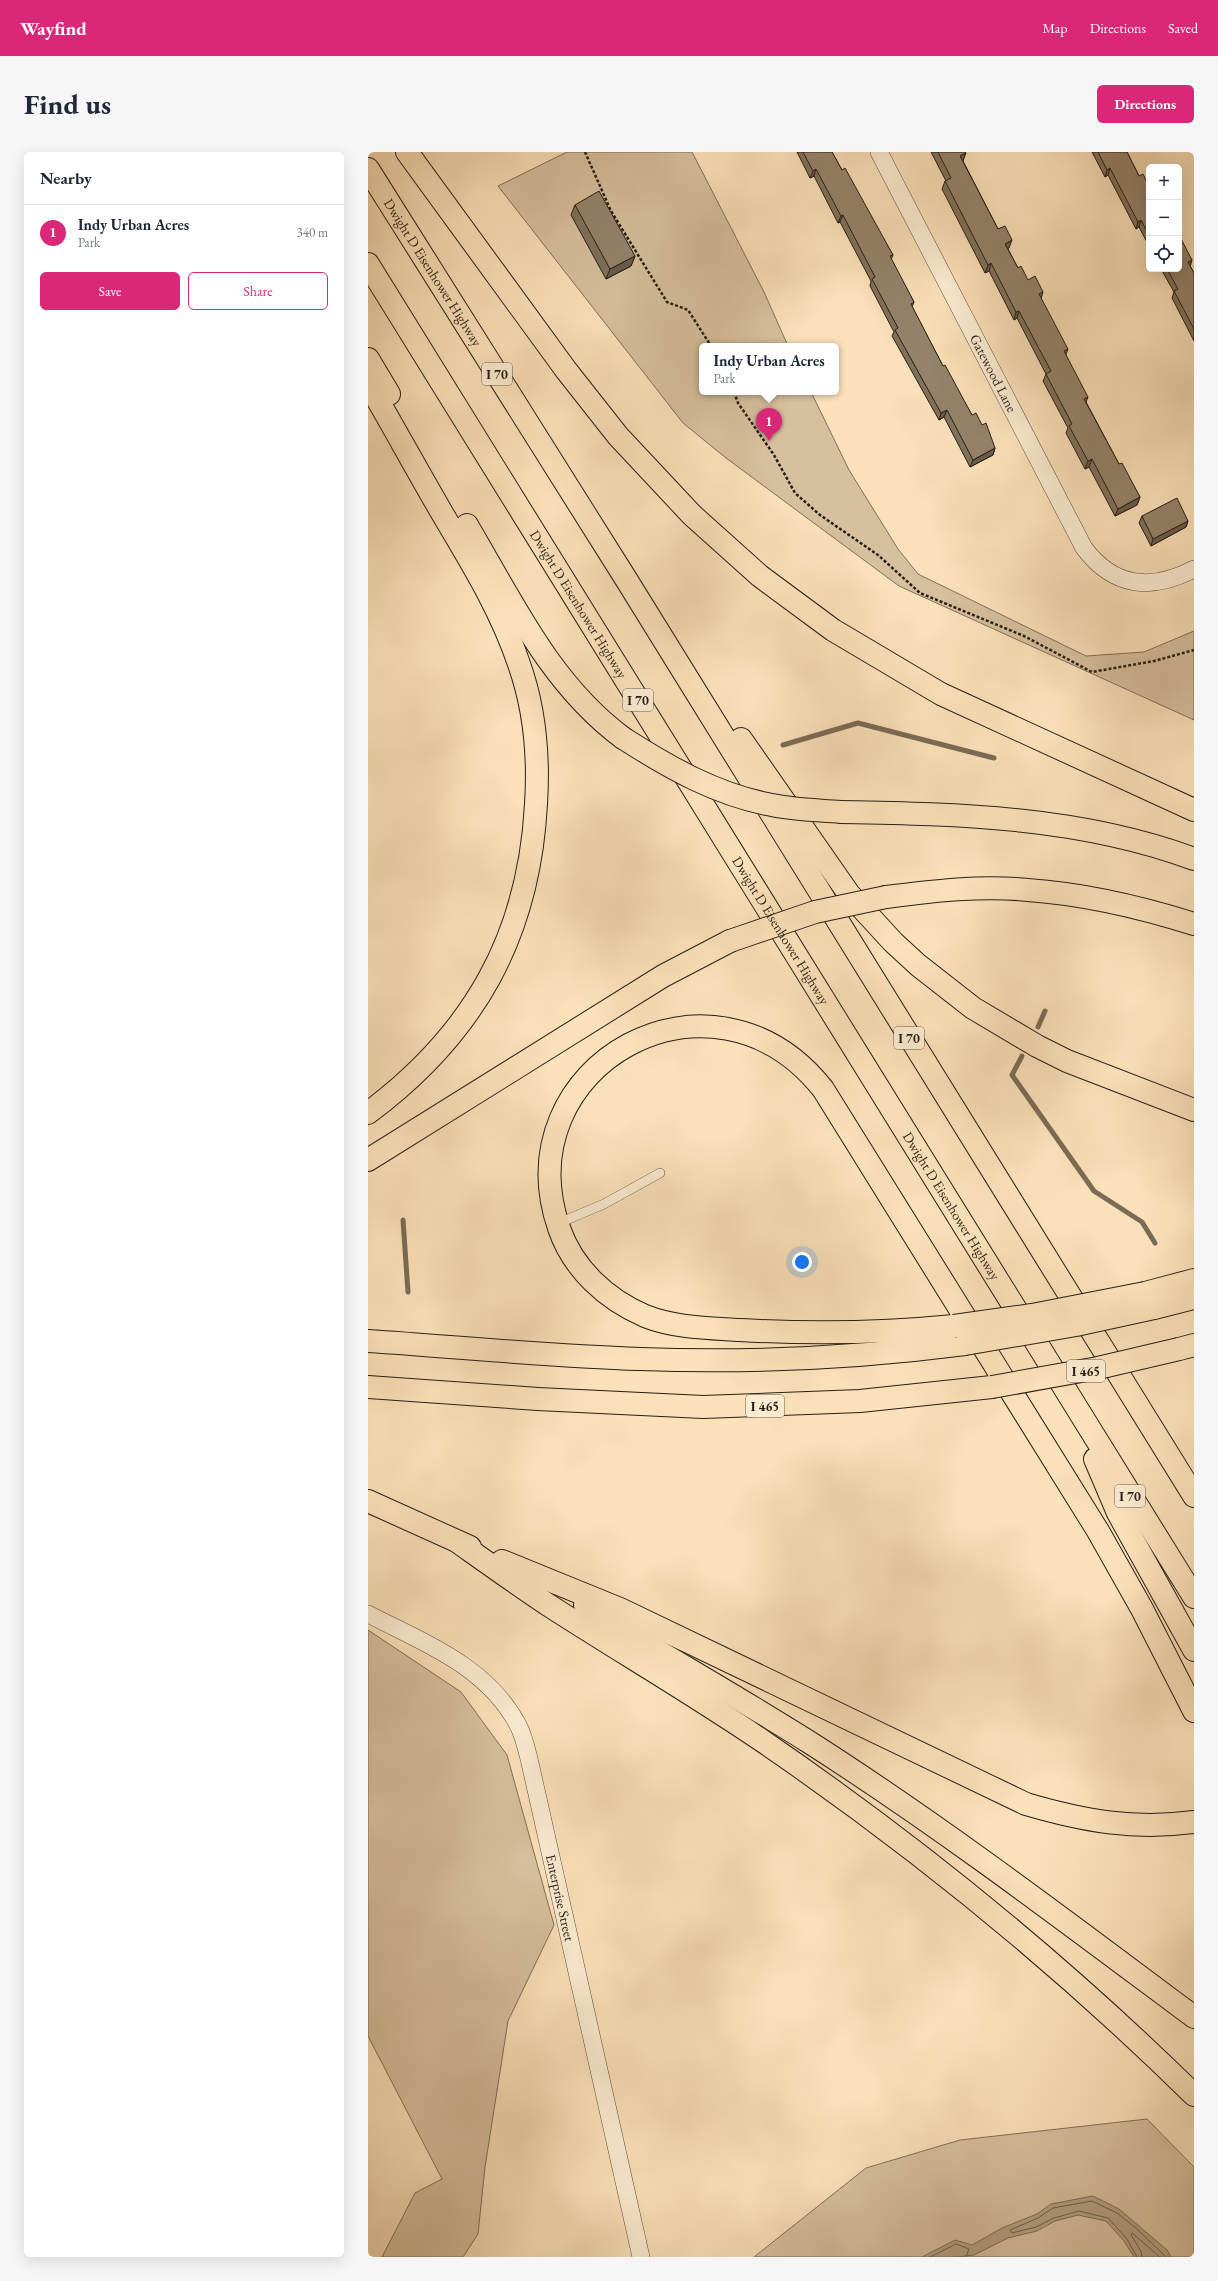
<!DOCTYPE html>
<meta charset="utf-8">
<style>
:root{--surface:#fff;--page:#f6f6f7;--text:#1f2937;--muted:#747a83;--line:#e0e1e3;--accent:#db2777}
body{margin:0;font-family:"EB Garamond",serif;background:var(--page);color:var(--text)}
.controls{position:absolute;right:12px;top:12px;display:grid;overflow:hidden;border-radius:6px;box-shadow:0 4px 16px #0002}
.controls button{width:36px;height:36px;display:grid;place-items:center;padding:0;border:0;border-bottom:1px solid var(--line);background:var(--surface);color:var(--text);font:20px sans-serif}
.you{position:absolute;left:434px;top:1110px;width:14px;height:14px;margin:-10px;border:3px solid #fff;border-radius:50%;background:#1a73e8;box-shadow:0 0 0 6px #1a73e833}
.badge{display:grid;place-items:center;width:26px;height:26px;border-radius:50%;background:var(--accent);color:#fff;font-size:13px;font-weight:700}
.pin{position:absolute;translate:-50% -33px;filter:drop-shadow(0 1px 2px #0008)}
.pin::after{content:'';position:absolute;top:21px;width:14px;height:12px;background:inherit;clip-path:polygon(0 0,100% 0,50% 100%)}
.popup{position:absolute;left:331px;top:191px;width:140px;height:52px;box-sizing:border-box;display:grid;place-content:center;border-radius:6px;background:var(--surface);filter:drop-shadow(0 1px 3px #0005);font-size:13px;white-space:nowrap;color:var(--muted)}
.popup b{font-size:15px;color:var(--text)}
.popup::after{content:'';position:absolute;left:50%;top:100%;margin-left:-8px;border:8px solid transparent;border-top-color:var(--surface)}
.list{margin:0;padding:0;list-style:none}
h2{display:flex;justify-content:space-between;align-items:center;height:52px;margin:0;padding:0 16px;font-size:17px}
h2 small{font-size:13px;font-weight:400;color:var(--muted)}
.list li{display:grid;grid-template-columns:26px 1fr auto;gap:12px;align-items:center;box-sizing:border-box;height:56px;padding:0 16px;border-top:1px solid var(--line)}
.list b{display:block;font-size:15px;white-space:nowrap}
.list p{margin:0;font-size:13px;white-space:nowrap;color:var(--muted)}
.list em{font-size:13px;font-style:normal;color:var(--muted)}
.actions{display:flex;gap:8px;padding:12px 16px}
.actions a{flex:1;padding:9px 0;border:1px solid var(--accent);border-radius:6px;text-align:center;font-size:14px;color:var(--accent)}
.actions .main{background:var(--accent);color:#fff}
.icon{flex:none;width:22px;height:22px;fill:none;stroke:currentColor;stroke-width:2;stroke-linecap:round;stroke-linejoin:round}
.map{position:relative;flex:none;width:826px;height:2105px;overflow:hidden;border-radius:6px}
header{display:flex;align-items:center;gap:24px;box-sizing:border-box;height:56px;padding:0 20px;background:var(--accent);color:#fff}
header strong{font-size:19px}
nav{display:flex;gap:22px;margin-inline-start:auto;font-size:14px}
.intro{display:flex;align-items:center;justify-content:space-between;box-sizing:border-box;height:96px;padding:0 24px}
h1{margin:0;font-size:28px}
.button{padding:10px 18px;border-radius:6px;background:var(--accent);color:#fff;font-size:14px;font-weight:700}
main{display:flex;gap:24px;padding:0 24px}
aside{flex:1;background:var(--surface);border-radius:6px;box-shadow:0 4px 16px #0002}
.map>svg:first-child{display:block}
.green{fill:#d7c09e;stroke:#7f6f5a}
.water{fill:#b39f82;stroke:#7b6b56}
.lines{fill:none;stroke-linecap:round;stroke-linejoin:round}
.shore{stroke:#6d5e4c;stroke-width:1}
.stream{stroke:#7b6b56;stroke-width:5}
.service-casing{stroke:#5c4f3e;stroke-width:10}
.minor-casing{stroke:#5c4f3e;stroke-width:18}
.motorway-casing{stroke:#271e15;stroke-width:24}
.path{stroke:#271e15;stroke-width:2.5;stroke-dasharray:3 2;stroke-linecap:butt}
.service{stroke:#fcecd2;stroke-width:9}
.minor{stroke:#fcecd2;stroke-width:17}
.motorway{stroke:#fbe1ba;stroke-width:22}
.motorway-bridge-casing{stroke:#271e15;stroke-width:24;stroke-linecap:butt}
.motorway-bridge{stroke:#fbe1ba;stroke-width:22}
.wall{fill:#80715c;stroke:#271e15}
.shaded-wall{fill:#685c4b;stroke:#271e15}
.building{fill:#95836b;stroke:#271e15}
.labels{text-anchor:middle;stroke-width:3;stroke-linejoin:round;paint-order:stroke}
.shield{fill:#fcecd2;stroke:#675c4e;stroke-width:1}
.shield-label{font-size:13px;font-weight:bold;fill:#271e15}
.street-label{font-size:14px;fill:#271e15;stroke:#fcecd2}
</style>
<header>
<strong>Wayfind</strong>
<nav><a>Map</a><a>Directions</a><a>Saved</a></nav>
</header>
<div class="intro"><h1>Find us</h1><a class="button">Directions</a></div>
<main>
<aside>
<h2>Nearby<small></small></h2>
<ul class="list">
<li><span class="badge">1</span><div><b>Indy Urban Acres</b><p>Park</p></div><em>340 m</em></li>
</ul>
<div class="actions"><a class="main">Save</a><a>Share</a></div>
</aside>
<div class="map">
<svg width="826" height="2105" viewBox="0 0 826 2105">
<rect width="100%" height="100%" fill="#fbe1ba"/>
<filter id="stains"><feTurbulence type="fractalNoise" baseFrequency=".005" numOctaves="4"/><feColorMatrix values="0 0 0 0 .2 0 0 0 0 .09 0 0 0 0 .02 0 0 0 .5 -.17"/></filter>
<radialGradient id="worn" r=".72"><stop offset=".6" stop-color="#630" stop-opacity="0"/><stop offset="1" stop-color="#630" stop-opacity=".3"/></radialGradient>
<!-- green -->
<g class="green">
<polygon points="199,0 324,0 396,140 420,194 334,194 334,240 443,240 481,318 530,397 550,422 718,504 776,500 826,479 826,568 531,434 358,306 315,271 130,34"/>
<polygon points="0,1478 93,1540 139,1603 186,1773 140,1869 117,2015 110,2082 95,2105 14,2105 47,2041 74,2027 0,1884"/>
<polygon points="779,1967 826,2015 826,2105 386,2105 498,2016 592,1988"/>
</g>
<!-- water -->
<polygon class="water" points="725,2044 751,2057 799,2098 803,2105 766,2105 756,2089 738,2069 710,2063 687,2069 669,2079 640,2086 606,2103 589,2105 554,2105 587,2088 604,2093 634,2076 669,2062 683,2052"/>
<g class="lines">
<!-- shore -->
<g class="shore">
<polyline points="562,2105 588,2092 601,2097 598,2105"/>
<polyline points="769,2105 759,2087 740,2066 711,2059 686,2066 668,2075 644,2081 642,2078 670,2066 685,2056 724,2049 749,2061 768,2076 798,2105"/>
<polyline points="774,2105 773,2099 763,2083 764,2081 792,2105"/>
</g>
<!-- stream -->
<g class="stream">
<polyline points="415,593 490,571 626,606"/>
<polyline points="670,875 677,859"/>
<polyline points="654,904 644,923 726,1039 774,1070 787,1091"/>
<polyline points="35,1068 40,1140"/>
</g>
<defs>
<polyline id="service" points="191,1071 236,1052 292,1021"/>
<g id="minor">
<path id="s1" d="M 511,0 L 716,396 C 746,436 784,439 826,417"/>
<path id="s2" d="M 0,1462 C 56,1491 119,1514 150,1573 C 156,1584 159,1599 162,1611 L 273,2105"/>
</g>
<g id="motorway">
<polyline points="39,0 198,218 250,284 324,363 392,424 465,478 573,542 826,658"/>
<path id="s3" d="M 0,17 L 258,427 L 826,1344"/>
<path id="s4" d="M 0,112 L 826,1445"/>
<polyline points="0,207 21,242"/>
<path d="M 0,231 C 25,274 49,318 74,361 C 103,410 133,458 151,512 C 167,557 171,605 168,652 C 161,784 106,882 0,961"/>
<path d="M 99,373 C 144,449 182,532 255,586"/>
<polyline points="373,587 481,742 525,790 550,813 605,856 669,894 699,909 826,958"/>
<path d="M 473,660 C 593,662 713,665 826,707"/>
<path d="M 518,745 C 565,739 614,733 660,738 C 717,742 772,755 826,772"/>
<polyline points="0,1008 295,824 362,789"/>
<polyline points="777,1141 826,1128"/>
<polyline points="786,1156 826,1146"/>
<path d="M 586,1174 C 515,1181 443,1182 372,1178 C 341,1176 307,1176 277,1164 C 238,1147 205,1117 191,1076 C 135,913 344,797 455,937 L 730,1379 L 774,1457 L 826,1559"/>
<path d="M 0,1189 C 90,1195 181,1204 272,1207 C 381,1211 489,1206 597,1192"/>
<polyline points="811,1197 826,1193"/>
<polyline points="0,1235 170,1247 335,1255 492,1249 624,1235"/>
<polyline points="727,1307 750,1361 826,1498"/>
<polyline points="0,1349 102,1395"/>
<path d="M 90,1390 C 121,1412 153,1435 185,1456 C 255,1501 327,1543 396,1590 C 549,1695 694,1813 826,1943"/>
<path d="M 134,1409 L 252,1457 L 658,1652 C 716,1669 766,1678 826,1670"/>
<path d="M 217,1453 L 244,1472 C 310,1511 376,1549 441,1590 C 574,1675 700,1771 826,1865"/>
</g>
</defs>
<!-- service casing -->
<use href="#service" class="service-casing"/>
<!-- minor casing -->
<use href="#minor" class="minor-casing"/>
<!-- motorway casing -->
<use href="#motorway" class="motorway-casing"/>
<!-- path -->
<g class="path">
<polyline points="217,0 243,59 299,150 320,158 343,194"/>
<polyline points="366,240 370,251 406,303 427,341 452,363 510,403 552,441 656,484 724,520 786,509 826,498"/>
</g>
<!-- service -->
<use href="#service" class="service"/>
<!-- minor -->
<use href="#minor" class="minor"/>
<!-- motorway -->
<use href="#motorway" class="motorway"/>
<defs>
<g id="motorway-bridge">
<path d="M 255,586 C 302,616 349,643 404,653 C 427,658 450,658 473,660"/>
<polyline points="362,789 447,760 518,745"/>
<polyline points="586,1174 664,1163 777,1141"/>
<polyline points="597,1192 708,1173 786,1156"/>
<polyline points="624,1235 730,1216 811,1197"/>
</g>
</defs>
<!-- motorway-bridge casing -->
<use href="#motorway-bridge" class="motorway-bridge-casing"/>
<!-- motorway-bridge -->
<use href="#motorway-bridge" class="motorway-bridge"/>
</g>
<!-- wall -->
<g class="wall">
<polygon points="429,0 464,0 474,18 525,103 523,108 546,150 544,155 575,214 604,263 627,296 625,303 602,315 576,265 571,268 524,184 526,180 502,134 503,129 472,70 470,71 446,24 442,26"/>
<polygon points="563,0 597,0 595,9 630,77 641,96 640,97 650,116 673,146 718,250 751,312 772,345 769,353 747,364 721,315 717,317 698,281 700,276 675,229 678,222 649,166 646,168 621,119 617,121 574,37 577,29 578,29"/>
<polygon points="724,0 759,0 771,24 781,34 781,94 771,75 768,77 740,23 737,25"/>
<polygon points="207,53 267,104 263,114 238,127 203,63"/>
<polygon points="822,114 826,121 826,189 804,146 806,140 793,117 811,117"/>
<polygon points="774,364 820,369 818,375 783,394 771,371"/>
</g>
<!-- shaded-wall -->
<g class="shaded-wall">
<polygon points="598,1 595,9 592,4"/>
<polygon points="742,16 740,23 737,25 739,18"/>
<polygon points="448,17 446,24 442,26 445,19"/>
<polygon points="475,63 472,70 470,71 473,64"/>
<polygon points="773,68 771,75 768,77 770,70"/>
<polygon points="644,88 641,96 634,99 637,92"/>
<polygon points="267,104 263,114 238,127 242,117"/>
<polygon points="824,108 822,115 820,110"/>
<polygon points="623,111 621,119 617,121 620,113"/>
<polygon points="675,140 673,147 671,142"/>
<polygon points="651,159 649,166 646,168 648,160"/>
<polygon points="700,197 697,205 696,199"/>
<polygon points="720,245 717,253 716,247"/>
<polygon points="579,258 576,265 571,268 573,261"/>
<polygon points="627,296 625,303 602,315 605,308"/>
<polygon points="724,307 721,315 717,317 720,309"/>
<polygon points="772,345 769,353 747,364 750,357"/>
<polygon points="820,369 818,375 783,394 785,387"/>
</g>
<!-- building -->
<g class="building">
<polygon points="435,0 464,0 474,18 477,16 525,103 522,104 546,150 543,152 575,214 577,213 604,263 608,261 614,273 618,271 627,296 605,308 579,258 573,261 527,178 530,176 504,127 507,125 475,63 473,64 448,17 445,19"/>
<polygon points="570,0 597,0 598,1 592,4 630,77 637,74 644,88 637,92 650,116 653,114 660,128 667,124 675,140 671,142 700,197 696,199 720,245 716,247 751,312 754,311 772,345 750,357 724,307 720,309 701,274 704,272 678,222 683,219 651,159 648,160 623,111 620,113 577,29 583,26"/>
<polygon points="730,0 759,0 771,24 775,22 781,34 781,83 773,68 770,70 742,16 739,18"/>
<polygon points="231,39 267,104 242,117 207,53"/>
<polygon points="811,83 824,108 820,110 826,121 826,177 806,139 810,137 799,117 811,117"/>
<polygon points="809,346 820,369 785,387 774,364"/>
</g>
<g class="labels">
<!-- shield labels -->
<g class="shield">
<rect x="114" y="211" width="30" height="22" rx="3"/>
<rect x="255" y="537" width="30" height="22" rx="3"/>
<rect x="526" y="875" width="30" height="22" rx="3"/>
<rect x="699" y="1208" width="38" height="22" rx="3"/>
<rect x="378" y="1243" width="38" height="22" rx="3"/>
<rect x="747" y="1333" width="30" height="22" rx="3"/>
</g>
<g class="shield-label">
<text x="129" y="227">I 70</text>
<text x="270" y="553">I 70</text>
<text x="541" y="891">I 70</text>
<text x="718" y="1224">I 465</text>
<text x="397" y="1259">I 465</text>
<text x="762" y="1349">I 70</text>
</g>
<!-- street labels -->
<g class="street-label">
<text dy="5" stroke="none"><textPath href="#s3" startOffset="122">Dwight D Eisenhower Highway</textPath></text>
<text dy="5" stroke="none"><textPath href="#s1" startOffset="249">Gatewood Lane</textPath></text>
<text dy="5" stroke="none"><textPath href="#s4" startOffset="400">Dwight D Eisenhower Highway</textPath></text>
<text dy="5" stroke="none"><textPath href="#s4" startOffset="784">Dwight D Eisenhower Highway</textPath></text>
<text dy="5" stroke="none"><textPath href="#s4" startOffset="1108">Dwight D Eisenhower Highway</textPath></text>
<text dy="5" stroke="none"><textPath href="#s2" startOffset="368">Enterprise Street</textPath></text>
</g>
</g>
<rect width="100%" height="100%" filter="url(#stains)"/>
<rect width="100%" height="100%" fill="url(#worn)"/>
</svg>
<div class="controls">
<button>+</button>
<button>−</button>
<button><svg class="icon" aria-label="locate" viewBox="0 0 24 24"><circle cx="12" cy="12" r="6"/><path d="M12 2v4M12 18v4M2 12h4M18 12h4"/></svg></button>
</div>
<div class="you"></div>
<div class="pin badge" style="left:401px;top:289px">1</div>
<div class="popup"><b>Indy Urban Acres</b>Park</div>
</div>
</main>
